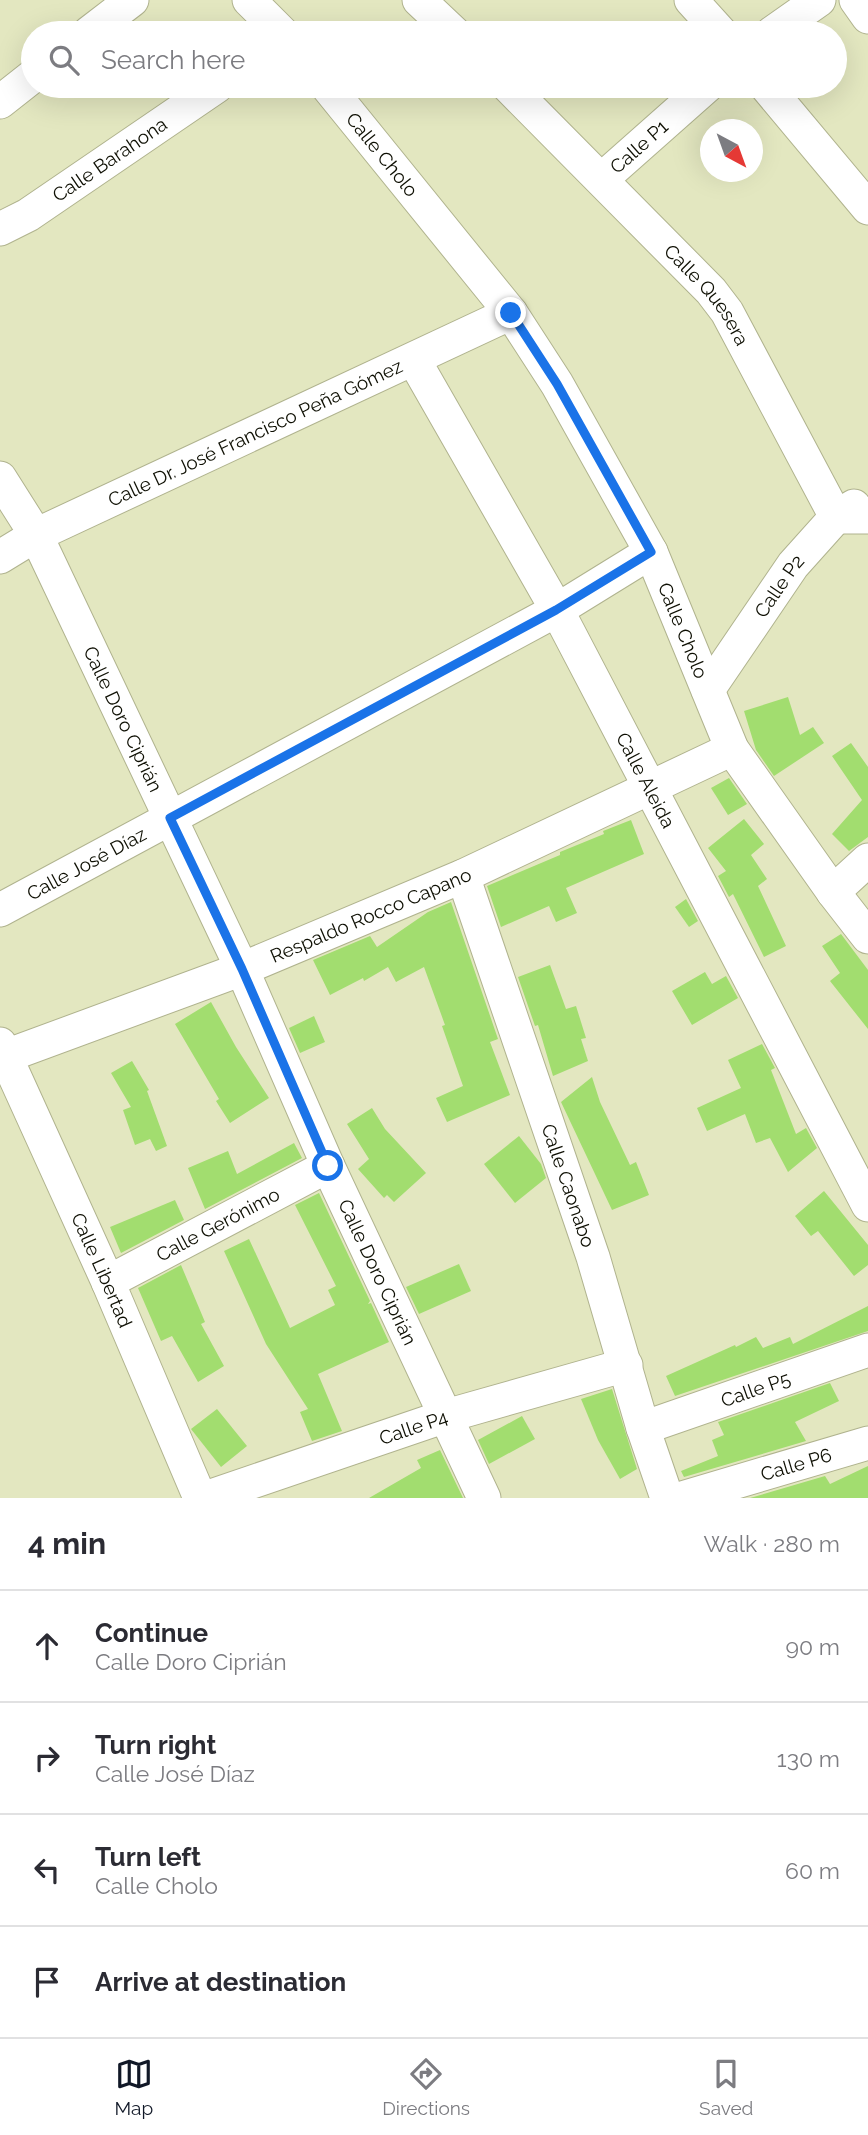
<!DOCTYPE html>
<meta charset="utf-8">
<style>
:root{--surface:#fff;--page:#f7f7f7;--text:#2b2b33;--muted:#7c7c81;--line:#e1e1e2;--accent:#111827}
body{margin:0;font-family:Raleway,sans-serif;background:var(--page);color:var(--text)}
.compass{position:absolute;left:700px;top:119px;width:63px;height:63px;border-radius:50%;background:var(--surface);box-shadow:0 7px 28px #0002;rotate:139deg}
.stop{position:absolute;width:21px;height:21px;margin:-16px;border:5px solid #1a73e8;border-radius:50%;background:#fff}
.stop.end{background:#1a73e8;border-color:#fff;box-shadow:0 2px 7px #0008}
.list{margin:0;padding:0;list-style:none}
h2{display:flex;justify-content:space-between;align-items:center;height:91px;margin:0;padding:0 28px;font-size:30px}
h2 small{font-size:23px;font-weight:400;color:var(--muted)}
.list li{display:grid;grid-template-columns:46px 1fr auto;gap:21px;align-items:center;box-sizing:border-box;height:112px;padding:0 28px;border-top:2px solid var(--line)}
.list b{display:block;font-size:26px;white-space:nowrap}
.list p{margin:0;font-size:23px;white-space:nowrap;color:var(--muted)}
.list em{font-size:23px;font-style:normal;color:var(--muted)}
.icon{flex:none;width:38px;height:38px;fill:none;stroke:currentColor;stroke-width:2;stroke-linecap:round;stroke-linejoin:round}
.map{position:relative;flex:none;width:868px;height:1498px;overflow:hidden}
.search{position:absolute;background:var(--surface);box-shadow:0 7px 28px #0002;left:21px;right:21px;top:21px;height:77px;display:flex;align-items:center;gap:18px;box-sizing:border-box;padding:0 24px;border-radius:38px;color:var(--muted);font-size:26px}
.sheet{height:539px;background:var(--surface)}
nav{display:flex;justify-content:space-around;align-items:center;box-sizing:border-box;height:98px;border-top:2px solid var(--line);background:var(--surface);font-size:19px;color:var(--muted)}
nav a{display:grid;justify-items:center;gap:4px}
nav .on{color:var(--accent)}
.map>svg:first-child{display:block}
.building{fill:#a2dd6f}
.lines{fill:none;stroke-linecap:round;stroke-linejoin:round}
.minor-casing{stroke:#b0b38e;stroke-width:35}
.minor{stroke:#fff;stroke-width:33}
.route{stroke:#1a73e8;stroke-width:9}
.labels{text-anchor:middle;stroke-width:7;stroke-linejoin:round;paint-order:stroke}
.street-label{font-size:19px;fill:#0e0f03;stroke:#f1f5cd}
</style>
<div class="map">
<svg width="868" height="1498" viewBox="0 0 868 1498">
<rect width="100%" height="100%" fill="#e3e7c0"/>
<!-- building -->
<g class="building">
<polygon points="788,697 800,735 813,727 824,743 774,776 756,750 744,711"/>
<polygon points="851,743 868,767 868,837 849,851 832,834 862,800 832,756"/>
<polygon points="729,778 747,804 728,815 711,788"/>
<polygon points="744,819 764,844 751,855 767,879 758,886 786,946 764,957 733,894 729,897 718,876 726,871 708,848"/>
<polygon points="631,820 644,854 566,888 577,913 556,922 549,906 501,927 487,886 560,855 560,852 604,834 603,831"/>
<polygon points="686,899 698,921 689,927 675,907"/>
<polygon points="451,902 498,1039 490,1042 510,1095 447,1122 436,1098 463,1086 442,1026 445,1025 424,967 396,982 388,967 364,981 363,978 330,995 313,960 370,936 377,947 428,912"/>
<polygon points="841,934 868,970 868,1029 830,981 840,973 822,946"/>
<polygon points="550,965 566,1009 576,1006 586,1038 581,1039 588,1061 553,1076 538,1025 535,1026 518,977"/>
<polygon points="705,972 712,984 726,976 738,998 692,1025 672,991"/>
<polygon points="211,1002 236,1047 269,1098 230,1123 216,1101 219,1099 175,1024"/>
<polygon points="314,1016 325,1042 300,1053 289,1028"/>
<polygon points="762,1044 775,1068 771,1070 796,1134 806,1128 817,1148 788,1172 770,1138 756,1143 745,1114 707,1131 697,1108 741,1088 728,1060"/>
<polygon points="132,1061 149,1090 147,1091 167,1146 156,1151 150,1139 135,1145 123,1110 131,1107 111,1073"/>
<polygon points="592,1077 600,1102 630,1165 636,1162 649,1195 612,1210 561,1102"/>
<polygon points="372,1108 385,1129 426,1173 394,1202 387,1195 384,1198 358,1169 369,1159 347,1124"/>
<polygon points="519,1136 541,1164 546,1178 515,1203 484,1164"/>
<polygon points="294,1143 302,1158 205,1209 188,1168 228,1151 237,1174"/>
<polygon points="824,1191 868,1245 868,1265 854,1276 818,1231 811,1236 795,1216"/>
<polygon points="319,1193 370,1301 368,1304 371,1303 389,1342 318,1374 342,1431 312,1441 300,1412 308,1409 266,1344 224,1251 249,1239 290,1328 335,1305 328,1290 336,1286 295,1205"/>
<polygon points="175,1200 184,1220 121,1253 110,1227"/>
<polygon points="459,1264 471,1291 419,1314 406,1287"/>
<polygon points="181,1265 205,1322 201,1324 224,1366 198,1382 172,1336 161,1341 138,1288"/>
<polygon points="868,1306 868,1331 675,1396 666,1376 735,1345 736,1347 756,1337 763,1348 790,1337 793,1344"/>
<polygon points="830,1383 839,1401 795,1422 806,1441 684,1477 681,1471 718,1456 712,1440 724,1435 718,1422"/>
<polygon points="612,1389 637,1469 620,1479 598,1440 581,1399"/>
<polygon points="217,1409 247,1446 221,1467 191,1429"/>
<polygon points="522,1416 535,1439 489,1464 478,1440"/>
<polygon points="440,1450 463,1498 369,1498 421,1468 417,1460"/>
<polygon points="868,1466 868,1498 750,1498 825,1476 830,1484"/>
</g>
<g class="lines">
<defs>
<g id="minor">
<polyline points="249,0 282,33"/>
<polyline points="419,0 454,33"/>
<polyline points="691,0 721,33"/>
<polyline points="856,0 868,17"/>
<polyline points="89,33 132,0"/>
<polyline points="772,33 819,0"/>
<path id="s1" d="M 327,86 L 511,313 L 557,384 L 651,552 L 732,749 L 833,892 L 868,937"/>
<path id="s2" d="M 508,86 L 711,291 L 727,312 L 836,517 L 868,517"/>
<polyline points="766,86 868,208"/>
<polyline points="0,102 33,76"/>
<path id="s3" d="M 602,179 L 707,86"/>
<path id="s4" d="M 0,229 L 28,215 L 217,86"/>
<path id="s5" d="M 414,360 L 557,610 L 868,1205"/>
<path id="s6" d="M 0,478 L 36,535 L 242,969 L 328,1166 L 484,1498"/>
<path id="s7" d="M 0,557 L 36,535 L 511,313"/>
<path id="s8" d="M 708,690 L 793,565 L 836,517 L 854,506"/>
<path id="s9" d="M 463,876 L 593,1257 L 643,1428 L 667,1498"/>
<polyline points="833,892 868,860"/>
<path id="s10" d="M 0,910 L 557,610 L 651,552"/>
<path id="s11" d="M 0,1044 L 108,1282 L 200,1498"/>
<path id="s12" d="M 0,1056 L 6,1056 L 242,969 L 463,876 L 732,749"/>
<path id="s13" d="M 108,1282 L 328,1166"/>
<path id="s14" d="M 643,1428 L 868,1350"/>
<path id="s15" d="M 205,1498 L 446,1416 L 626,1365"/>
<path id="s16" d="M 682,1498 L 868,1443"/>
</g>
</defs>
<!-- minor casing -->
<use href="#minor" class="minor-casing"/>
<!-- minor -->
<use href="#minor" class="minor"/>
</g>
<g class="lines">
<!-- route -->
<polyline class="route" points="328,1166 242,969 170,818 556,610 651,552 557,384 511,313"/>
</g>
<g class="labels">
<!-- street labels -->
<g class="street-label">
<text dy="7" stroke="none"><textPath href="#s3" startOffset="49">Calle P1</textPath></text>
<text dy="7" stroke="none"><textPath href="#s1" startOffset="88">Calle Cholo</textPath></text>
<text dy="7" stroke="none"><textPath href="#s4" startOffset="130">Calle Barahona</textPath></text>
<text dy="7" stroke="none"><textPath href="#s2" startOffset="289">Calle Quesera</textPath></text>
<text dy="7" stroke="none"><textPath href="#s7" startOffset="284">Calle Dr. José Francisco Peña Gómez</textPath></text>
<text dy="7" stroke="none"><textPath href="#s8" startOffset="126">Calle P2</textPath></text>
<text dy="7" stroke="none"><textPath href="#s1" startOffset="654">Calle Cholo</textPath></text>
<text dy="7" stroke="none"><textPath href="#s6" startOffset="271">Calle Doro Ciprián</textPath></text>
<text dy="7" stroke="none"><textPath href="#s5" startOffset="480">Calle Aleida</textPath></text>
<text dy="7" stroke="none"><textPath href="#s10" startOffset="98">Calle José Díaz</textPath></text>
<text dy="7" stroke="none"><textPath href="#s12" startOffset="397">Respaldo Rocco Capano</textPath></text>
<text dy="7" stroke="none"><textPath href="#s9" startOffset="327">Calle Caonabo</textPath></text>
<text dy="7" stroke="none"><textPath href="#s13" startOffset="124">Calle Gerónimo</textPath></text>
<text dy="7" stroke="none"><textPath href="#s11" startOffset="248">Calle Libertad</textPath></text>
<text dy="7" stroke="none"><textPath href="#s6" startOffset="880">Calle Doro Ciprián</textPath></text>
<text dy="7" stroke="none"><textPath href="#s14" startOffset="119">Calle P5</textPath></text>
<text dy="7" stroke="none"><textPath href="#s15" startOffset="220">Calle P4</textPath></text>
<text dy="7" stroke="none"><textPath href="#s16" startOffset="119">Calle P6</textPath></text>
</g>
</g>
</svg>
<svg class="compass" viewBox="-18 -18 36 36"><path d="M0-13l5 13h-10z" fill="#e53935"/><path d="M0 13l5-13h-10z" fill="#7c7c81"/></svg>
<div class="stop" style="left:328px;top:1166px"></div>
<div class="stop end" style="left:511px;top:313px"></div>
<div class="search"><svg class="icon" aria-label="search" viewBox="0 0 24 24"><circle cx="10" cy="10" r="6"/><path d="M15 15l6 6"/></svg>Search here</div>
</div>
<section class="sheet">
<h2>4 min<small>Walk · 280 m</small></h2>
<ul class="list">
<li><svg class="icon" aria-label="ahead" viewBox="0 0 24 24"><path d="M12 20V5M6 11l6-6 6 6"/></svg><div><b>Continue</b><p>Calle Doro Ciprián</p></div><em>90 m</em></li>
<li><svg class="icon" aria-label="right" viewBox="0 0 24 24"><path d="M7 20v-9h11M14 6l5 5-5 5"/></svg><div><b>Turn right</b><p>Calle José Díaz</p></div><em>130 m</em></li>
<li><svg class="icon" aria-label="left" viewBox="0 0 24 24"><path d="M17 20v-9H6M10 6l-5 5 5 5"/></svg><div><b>Turn left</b><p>Calle Cholo</p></div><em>60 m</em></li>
<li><svg class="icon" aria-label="arrive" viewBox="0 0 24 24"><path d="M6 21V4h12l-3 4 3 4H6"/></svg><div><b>Arrive at destination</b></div></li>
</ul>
</section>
<nav>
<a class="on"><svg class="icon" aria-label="map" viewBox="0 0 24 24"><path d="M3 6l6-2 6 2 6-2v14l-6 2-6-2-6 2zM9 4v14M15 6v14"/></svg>Map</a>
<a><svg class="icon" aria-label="directions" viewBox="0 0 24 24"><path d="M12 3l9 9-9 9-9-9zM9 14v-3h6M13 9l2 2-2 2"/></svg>Directions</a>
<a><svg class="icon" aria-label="saved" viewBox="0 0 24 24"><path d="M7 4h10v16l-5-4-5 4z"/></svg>Saved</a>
</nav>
